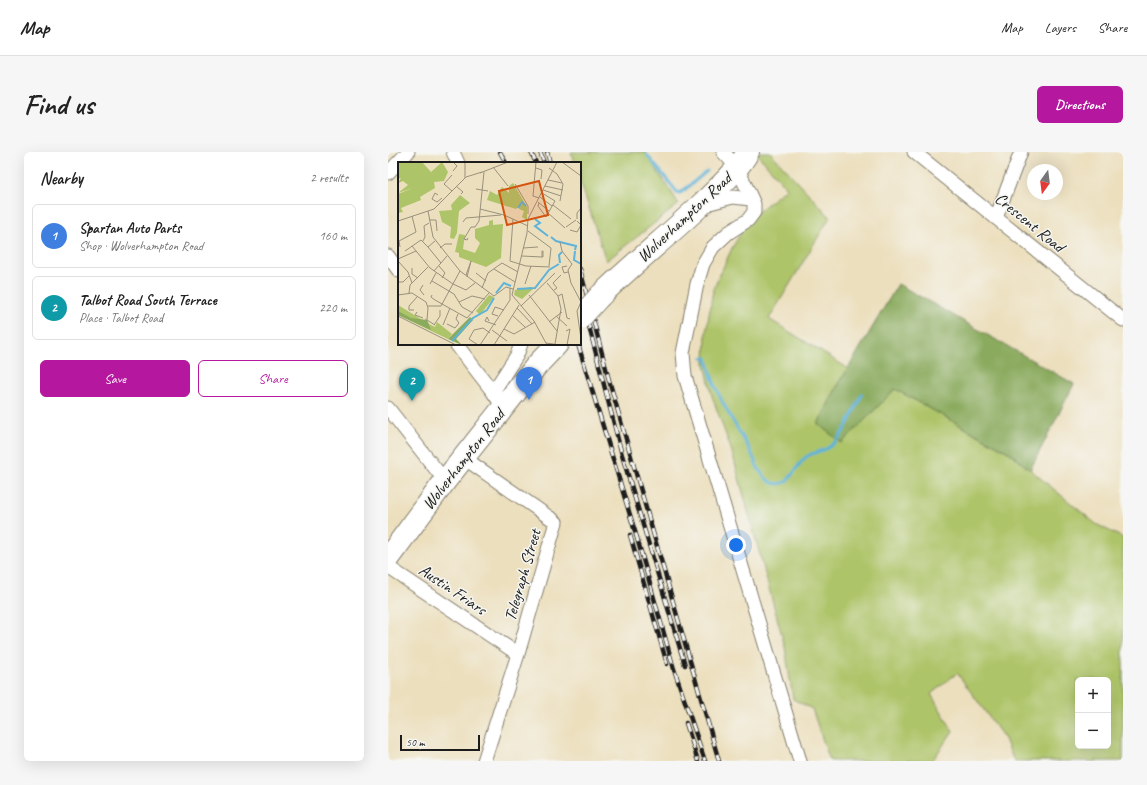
<!DOCTYPE html>
<meta charset="utf-8">
<style>
:root{--surface:#fff;--page:#f6f6f6;--text:#222;--muted:#767676;--line:#e0e0e0;--accent:#b5179e}
body{margin:0;font-family:Caveat,sans-serif;background:var(--page);color:var(--text)}
.controls{position:absolute;right:12px;bottom:12px;display:grid;overflow:hidden;border-radius:6px;box-shadow:0 4px 16px #0002}
.controls button{width:36px;height:36px;display:grid;place-items:center;padding:0;border:0;border-bottom:1px solid var(--line);background:var(--surface);color:var(--text);font:20px sans-serif}
.compass{position:absolute;left:639px;top:12px;width:36px;height:36px;border-radius:50%;background:var(--surface);box-shadow:0 4px 16px #0002;rotate:194deg}
.scale{position:absolute;left:12px;bottom:10px;width:80px;box-sizing:border-box;padding-left:4px;border:2px solid #1c1c1c;border-top:0;font-size:11px;line-height:14px;white-space:nowrap;color:#1c1c1c;-webkit-text-stroke:3px #f6f6f2;paint-order:stroke}
.you{position:absolute;left:348px;top:393px;width:14px;height:14px;margin:-10px;border:3px solid #fff;border-radius:50%;background:#1a73e8;box-shadow:0 0 0 6px #1a73e833}
.badge{display:grid;place-items:center;width:26px;height:26px;border-radius:50%;background:var(--accent);color:#fff;font-size:13px;font-weight:700}
.pin{position:absolute;translate:-50% -33px;filter:drop-shadow(0 1px 2px #0008)}
.pin::after{content:'';position:absolute;top:21px;width:14px;height:12px;background:inherit;clip-path:polygon(0 0,100% 0,50% 100%)}
.list{margin:0;padding:0;list-style:none}
h2{display:flex;justify-content:space-between;align-items:center;height:52px;margin:0;padding:0 16px;font-size:17px}
h2 small{font-size:13px;font-weight:400;color:var(--muted)}
.list li{display:grid;grid-template-columns:26px 1fr auto;gap:12px;align-items:center;box-sizing:border-box;height:64px;margin:0 8px 8px;padding:0 8px;border:1px solid var(--line);border-radius:6px}
.list b{display:block;font-size:15px;white-space:nowrap}
.list p{margin:0;font-size:13px;white-space:nowrap;color:var(--muted)}
.list em{font-size:13px;font-style:normal;color:var(--muted)}
.actions{display:flex;gap:8px;padding:12px 16px}
.actions a{flex:1;padding:9px 0;border:1px solid var(--accent);border-radius:6px;text-align:center;font-size:14px;color:var(--accent)}
.actions .main{background:var(--accent);color:#fff}
.map{position:relative;flex:none;width:735px;height:609px;overflow:hidden;border-radius:6px}
header{display:flex;align-items:center;gap:24px;box-sizing:border-box;height:56px;padding:0 20px;background:var(--surface);border-bottom:1px solid var(--line)}
header strong{font-size:19px}
nav{display:flex;gap:22px;margin-inline-start:auto;font-size:14px}
.intro{display:flex;align-items:center;justify-content:space-between;box-sizing:border-box;height:96px;padding:0 24px}
h1{margin:0;font-size:28px}
.button{padding:10px 18px;border-radius:6px;background:var(--accent);color:#fff;font-size:14px;font-weight:700}
main{display:flex;gap:24px;padding:0 24px}
aside{flex:1;background:var(--surface);border-radius:6px;box-shadow:0 4px 16px #0002}
.map>svg:first-child{display:block}
.green{fill:#aec469;stroke:#657042;fill-rule:evenodd}
.forest{fill:#8aaa5d;stroke:#53633c}
.lines{fill:none;stroke-linecap:round;stroke-linejoin:round}
.stream{stroke:#5db3d9;stroke-width:3}
.street-casing{stroke:#847e6c;stroke-width:15}
.highway-casing{stroke:#847e6c;stroke-width:24}
.street{stroke:#fff;stroke-width:13}
.highway{stroke:#fff;stroke-width:22}
.rail-casing{stroke:#1c1c1c;stroke-width:4.5}
.rail{stroke:#f6f6f2;stroke-width:3;stroke-dasharray:9;stroke-linecap:butt}
.highway-bridge-casing{stroke:#847e6c;stroke-width:24;stroke-linecap:butt}
.highway-bridge{stroke:#fff;stroke-width:22}
.labels{text-anchor:middle;stroke-width:3;stroke-linejoin:round;paint-order:stroke}
.street-label{font-size:17px;fill:#1c1c1c;stroke:#f6f6f2}
.inset-river{fill:none;stroke:#5db3d9;stroke-width:2}
.inset-road{fill:none;stroke:#99917d;stroke-width:1}
.view{fill:#d4530e;fill-opacity:0.15;stroke:#d4530e;stroke-width:2}
.inset-edge{fill:none;stroke:#1c1c1c;stroke-width:2}
</style>
<header>
<strong>Map</strong>
<nav><a>Map</a><a>Layers</a><a>Share</a></nav>
</header>
<div class="intro"><h1>Find us</h1><a class="button">Directions</a></div>
<main>
<aside>
<h2>Nearby<small>2 results</small></h2>
<ul class="list">
<li><span class="badge" style="background:#3f7fe0">1</span><div><b>Spartan Auto Parts</b><p>Shop · Wolverhampton Road</p></div><em>160 m</em></li>
<li><span class="badge" style="background:#0f9aa8">2</span><div><b>Talbot Road South Terrace</b><p>Place · Talbot Road</p></div><em>220 m</em></li>
</ul>
<div class="actions"><a class="main">Save</a><a>Share</a></div>
</aside>
<div class="map">
<svg width="735" height="609" viewBox="0 0 735 609">
<rect width="100%" height="100%" fill="#f6f6f2"/>
<filter id="ink" filterUnits="userSpaceOnUse"><feTurbulence type="fractalNoise" baseFrequency=".025" numOctaves="2"/><feDisplacementMap in="SourceGraphic" scale="8" xChannelSelector="R" yChannelSelector="G"/><feConvolveMatrix kernelMatrix="1 2 1 2 8 2 1 2 1" color-interpolation-filters="sRGB"/></filter>
<filter id="wash" filterUnits="userSpaceOnUse"><feTurbulence type="fractalNoise" baseFrequency=".012" numOctaves="4" result="noise"/><feDisplacementMap in="SourceGraphic" scale="16" xChannelSelector="R" yChannelSelector="G"/><feGaussianBlur stdDeviation="0.9" result="paint"/><feColorMatrix in="noise" values="0 0 0 0 0 0 0 0 0 0 0 0 0 0 0 0 0 1.4 0 .05"/><feComposite in="paint" operator="in"/></filter>
<g filter="url(#wash)">
<rect width="100%" height="100%" fill="#ecdfbd"/>
<!-- green -->
<g class="green">
<polygon points="183,0 257,0 291,52 218,109 192,28 192,11 186,11"/>
<path d="M 372,0 L 382,0 L 442,65 L 381,167 L 461,217 L 449,235 L 430,272 L 454,291 L 507,237 L 622,301 L 708,372 L 735,386 L 735,609 L 626,609 L 617,587 L 569,521 L 543,542 L 565,579 L 544,609 L 442,609 L 424,557 L 405,547 L 397,495 L 344,300 L 324,244 L 317,212 L 318,181 L 325,138 L 344,96 L 361,67 L 399,36 L 369,2 ZM 690,528 L 720,528 L 720,594 L 690,594 Z"/>
</g>
<!-- forest -->
<polygon class="forest" points="510,132 686,232 642,318 622,301 507,237 454,291 430,272 449,235"/>
<g class="lines">
<!-- stream -->
<g class="stream">
<polyline points="259,3 289,40 292,41 295,39 319,19"/>
<path d="M 315,206 L 319,206 C 325,240 345,268 362,298 C 367,308 370,321 381,329 C 386,333 392,332 398,330 C 406,322 410,312 418,305 C 425,300 434,300 441,295 C 456,286 466,258 474,242"/>
</g>
</g>
</g>
<g filter="url(#ink)">
<g class="lines">
<defs>
<g id="street">
<polyline points="65,0 70,11"/>
<polyline points="335,0 349,15 366,52 366,60 360,68 340,81 325,95 315,112 309,132 295,201 297,224 412,609"/>
<polyline points="526,0 735,168"/>
<polyline points="0,21 20,0"/>
<polyline points="318,52 345,45 363,47"/>
<polyline points="608,66 633,0"/>
<polyline points="0,104 11,119"/>
<polyline points="68,192 105,240 115,255"/>
<polyline points="105,240 129,203 133,192"/>
<polyline points="0,256 57,329"/>
<polyline points="76,306 168,370 130,502 96,609"/>
<polyline points="0,415 130,502"/>
</g>
<g id="highway">
<path d="M 212,144 C 247,110 285,80 320,46 C 334,32 350,18 360,0"/>
<polyline points="0,406 57,329 149,213 169,192"/>
</g>
</defs>
<!-- street casing -->
<use href="#street" class="street-casing"/>
<!-- highway casing -->
<use href="#highway" class="highway-casing"/>
<!-- street -->
<use href="#street" class="street"/>
<!-- highway -->
<use href="#highway" class="highway"/>
<defs>
<g id="rail">
<polyline points="112,0 118,11"/>
<polyline points="143,0 148,11"/>
<polyline points="152,0 156,11"/>
<polyline points="159,0 162,11"/>
<polyline points="192,117 221,228 331,609"/>
<polyline points="195,151 234,303 297,513"/>
<polyline points="190,192 249,386 286,517 317,609"/>
<polyline points="242,383 279,512"/>
<polyline points="298,571 310,609"/>
</g>
</defs>
<!-- rail casing -->
<use href="#rail" class="rail-casing"/>
<!-- rail -->
<use href="#rail" class="rail"/>
<defs>
<polyline id="highway-bridge" points="192,166 212,144"/>
</defs>
<!-- highway-bridge casing -->
<use href="#highway-bridge" class="highway-bridge-casing"/>
<!-- highway-bridge -->
<use href="#highway-bridge" class="highway-bridge"/>
</g>
</g>
<g class="labels">
<!-- street labels -->
<g class="street-label">
<text transform="translate(296 65) rotate(-43)" y="6">Wolverhampton Road</text>
<text transform="translate(642 70) rotate(39)" y="6">Crescent Road</text>
<text transform="translate(75 307) rotate(-52)" y="6">Wolverhampton Road</text>
<text transform="translate(134 423) rotate(-74)" y="6">Telegraph Street</text>
<text transform="translate(65 437) rotate(34)" y="6">Austin Friars</text>
</g>
</g>
<!-- overview -->
<g transform="translate(10 10)">
<rect width="183" height="183" fill="#ecdfbd"/>
<path d="M 0,0 L 24,0 L 33,10 L 44,0 L 50,10 L 46,19 L 36,20 L 37,26 L 22,35 L 23,38 L 3,46 L 5,50 L 0,51 L 0,32 L 15,26 L 0,31 L 10,23 L 5,19 L 0,21 L 3,16 L 0,17 ZM 115,21 L 129,45 L 129,58 L 124,55 L 126,49 L 121,47 L 122,43 L 118,47 L 89,38 L 92,29 L 99,33 L 104,25 L 111,31 L 111,24 ZM 62,33 L 72,41 L 61,49 L 59,71 L 56,77 L 52,76 L 53,65 L 44,60 L 41,49 L 54,48 L 53,43 ZM 95,58 L 95,63 L 105,62 L 103,96 L 88,105 L 61,95 L 61,91 L 57,90 L 61,72 L 67,73 L 65,87 L 77,91 L 82,81 L 77,76 L 77,67 L 91,63 L 91,59 ZM 133,125 L 135,127 L 124,137 L 116,133 L 117,128 ZM 91,133 L 96,135 L 82,153 L 78,149 ZM 0,143 L 26,159 L 28,156 L 31,162 L 37,165 L 39,160 L 54,172 L 50,177 L 0,153 Z" fill="#aec469"/>
<path d="M 0,149 L 13,156 L 29,158 L 33,168 L 0,153 ZM 72,155 L 75,158 L 58,177 L 64,183 L 50,177 Z" fill="#8aaa5d"/>
<path class="inset-river" d="M 120,46 L 124,40 L 128,44M 137,57 L 142,61 L 137,64 L 150,74M 153,75 L 158,79 L 178,84 L 177,88M 177,89 L 176,98 L 183,102M 162,101 L 161,93 L 164,90M 119,127 L 137,126 L 151,108 L 161,102M 98,131 L 106,121 L 113,124M 54,179 L 75,156 L 89,148 L 96,136"/>
<path class="inset-road" d="M 67,0 L 67,16M 138,0 L 135,34 L 141,36M 164,0 L 183,14M 95,5 L 110,24M 138,6 L 144,8 L 143,17M 151,6 L 159,12 L 165,22 L 162,39M 55,9 L 59,4 L 55,0M 82,11 L 110,0M 150,18 L 164,21M 117,22 L 130,44 L 130,52M 58,24 L 65,30 L 63,32M 147,24 L 165,28M 78,27 L 90,29M 145,28 L 163,34M 54,29 L 46,22 L 54,13M 40,33 L 37,31 L 34,37 L 39,40 L 44,36M 142,35 L 154,44M 140,40 L 151,49M 141,41 L 140,44 L 148,55 L 157,39 L 144,31M 155,43 L 173,57M 82,47 L 106,53 L 130,64M 30,49 L 35,75 L 62,109 L 96,134 L 108,125 L 115,127M 150,51 L 167,66M 115,57 L 112,99 L 128,104 L 152,105M 179,57 L 179,51 L 183,46M 31,58 L 38,58 L 39,69M 0,59 L 36,47 L 68,15 L 84,10M 65,60 L 68,56 L 103,53M 168,65 L 178,58M 172,68 L 179,70 L 183,63 L 179,59M 130,69 L 153,86 L 151,104M 70,76 L 69,78 L 66,77 L 73,65 L 77,65 L 81,59 L 86,10M 25,79 L 27,75 L 26,64 L 31,61M 37,79 L 30,85 L 43,101M 162,80 L 164,89 L 174,102 L 170,108 L 173,121 L 183,140M 14,84 L 32,106 L 55,122 L 68,128 L 77,121M 2,85 L 1,79 L 18,70 L 14,54M 42,86 L 47,82 L 54,82M 125,86 L 140,85M 7,89 L 23,78 L 30,85M 144,89 L 145,89 L 145,95 L 144,95 ZM 124,94 L 144,95M 0,97 L 18,89M 0,99 L 10,110 L 14,121M 41,104 L 47,111 L 44,116M 169,104 L 164,105 L 166,111 L 170,110M 14,106 L 14,112 L 20,116M 96,107 L 117,120M 36,109 L 49,94M 78,111 L 88,119M 68,113 L 73,99 L 69,115M 34,119 L 56,132 L 64,145 L 75,151M 0,120 L 5,120 L 11,114M 149,121 L 160,134 L 163,147 L 157,182M 32,122 L 38,111M 127,122 L 133,104M 25,123 L 22,128 L 26,133M 84,126 L 90,111 L 104,101 L 120,110M 156,128 L 159,126 L 155,121 L 163,113M 11,131 L 12,123 L 30,105M 0,133 L 14,131 L 28,140 L 30,146 L 29,158 L 37,163M 34,133 L 33,135 L 37,138 L 69,156 L 91,131M 131,133 L 159,169M 160,134 L 164,132 L 169,156 L 172,157M 61,140 L 74,134 L 87,137M 183,140 L 179,149 L 183,177M 30,144 L 43,144 L 62,109M 123,144 L 157,111M 119,146 L 134,162M 16,148 L 11,148 L 11,144 L 19,135M 19,150 L 17,153 L 25,156M 114,153 L 127,165M 0,154 L 58,183M 100,154 L 94,152 L 97,145 L 106,148M 158,154 L 169,164M 91,159 L 89,155 L 87,159 L 98,163M 151,160 L 164,150M 49,162 L 57,166 L 61,161 L 58,157 L 60,152M 36,163 L 42,154 L 42,148M 45,163 L 52,146M 106,167 L 116,172 L 137,160M 94,168 L 109,179M 168,169 L 172,167 L 169,183M 148,181 L 162,183M 80,183 L 71,177 L 76,168 L 85,166 L 92,171M 82,183 L 112,138 L 112,126M 96,183 L 121,143M 149,183 L 136,159 L 114,133 L 129,71 L 130,57 L 159,0"/>
<path class="view" d="M 141,19 L 150,53 L 109,63 L 101,29 Z"/>
<rect width="183" height="183" class="inset-edge"/>
</g>
</svg>
<div class="controls">
<button>+</button>
<button>−</button>
</div>
<svg class="compass" viewBox="-18 -18 36 36"><path d="M0-13l5 13h-10z" fill="#e53935"/><path d="M0 13l5-13h-10z" fill="#767676"/></svg>
<div class="scale">50 m</div>
<div class="you"></div>
<div class="pin badge" style="left:141px;top:248px;background:#3f7fe0">1</div>
<div class="pin badge" style="left:24px;top:249px;background:#0f9aa8">2</div>
</div>
</main>
